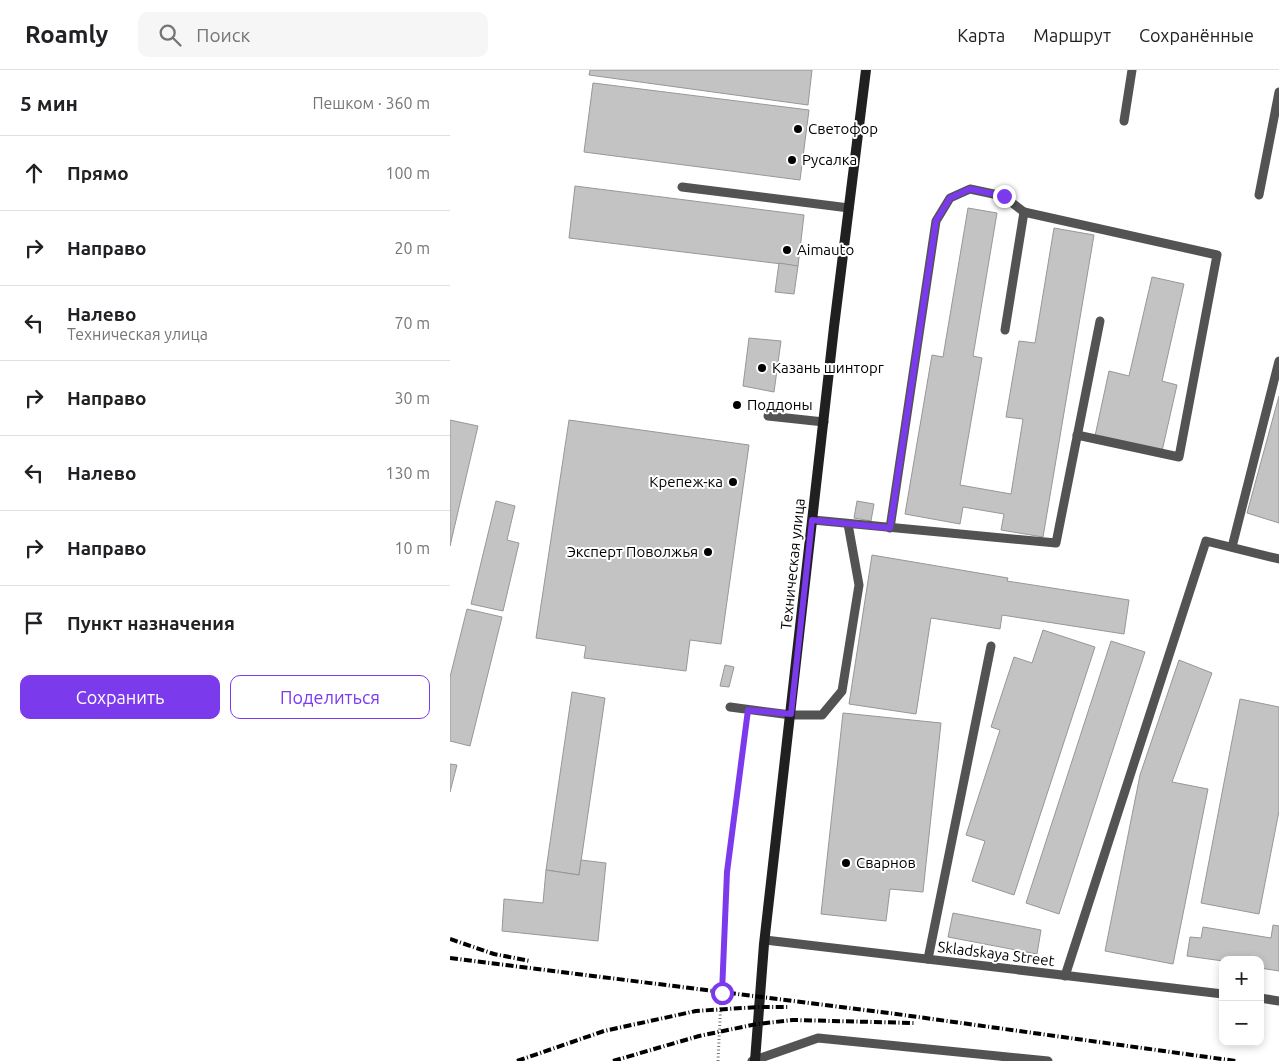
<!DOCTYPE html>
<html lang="ru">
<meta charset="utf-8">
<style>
:root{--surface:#fff;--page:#f6f6f6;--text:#202124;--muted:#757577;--line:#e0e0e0;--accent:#7c3aed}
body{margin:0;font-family:Ubuntu,sans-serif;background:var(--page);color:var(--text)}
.controls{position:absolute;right:15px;bottom:15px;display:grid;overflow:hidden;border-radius:10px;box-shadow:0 2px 8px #0003}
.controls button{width:45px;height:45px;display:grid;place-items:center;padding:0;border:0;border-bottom:1px solid var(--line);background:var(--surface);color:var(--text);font:25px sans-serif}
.stop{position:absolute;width:15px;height:15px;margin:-11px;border:4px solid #7c3aed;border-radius:50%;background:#fff}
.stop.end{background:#7c3aed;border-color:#fff;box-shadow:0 1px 5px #0008}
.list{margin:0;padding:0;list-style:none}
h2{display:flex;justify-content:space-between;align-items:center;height:65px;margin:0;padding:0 20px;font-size:21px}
h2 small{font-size:16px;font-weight:400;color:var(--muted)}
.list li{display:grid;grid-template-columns:32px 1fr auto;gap:15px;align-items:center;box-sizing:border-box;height:75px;padding:0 20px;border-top:1px solid var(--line)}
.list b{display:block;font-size:19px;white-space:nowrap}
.list p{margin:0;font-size:16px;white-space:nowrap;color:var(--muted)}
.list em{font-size:16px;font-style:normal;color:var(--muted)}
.actions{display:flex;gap:10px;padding:15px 20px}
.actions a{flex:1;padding:11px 0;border:1px solid var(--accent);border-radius:10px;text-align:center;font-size:18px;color:var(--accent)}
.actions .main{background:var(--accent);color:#fff}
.icon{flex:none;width:28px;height:28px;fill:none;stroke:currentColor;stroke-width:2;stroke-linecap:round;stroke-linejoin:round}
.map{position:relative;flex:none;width:829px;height:991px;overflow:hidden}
header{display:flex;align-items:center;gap:30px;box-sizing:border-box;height:70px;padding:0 25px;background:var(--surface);border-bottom:1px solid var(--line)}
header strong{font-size:24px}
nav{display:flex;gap:28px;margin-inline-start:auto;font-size:18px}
.search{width:350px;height:45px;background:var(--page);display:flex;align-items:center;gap:12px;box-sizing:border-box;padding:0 18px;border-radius:10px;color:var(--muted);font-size:19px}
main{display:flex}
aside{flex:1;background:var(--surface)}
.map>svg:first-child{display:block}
.building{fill:#c3c3c3;stroke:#979797}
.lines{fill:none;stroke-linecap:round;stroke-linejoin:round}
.path{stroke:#757575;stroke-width:3;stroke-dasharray:1 2.5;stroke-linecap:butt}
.service{stroke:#535353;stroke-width:9}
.secondary{stroke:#202020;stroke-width:10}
.rail{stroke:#000;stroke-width:4;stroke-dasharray:8 2.5 1 2.5;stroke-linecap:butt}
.route{stroke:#7c3aed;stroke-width:6}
.poi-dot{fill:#000;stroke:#fff;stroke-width:2}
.labels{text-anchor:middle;stroke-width:4;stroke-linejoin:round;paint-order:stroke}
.poi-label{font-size:15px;fill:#000;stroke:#fff;text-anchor:start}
.street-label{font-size:15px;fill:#000;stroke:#fff}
</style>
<header>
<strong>Roamly</strong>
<div class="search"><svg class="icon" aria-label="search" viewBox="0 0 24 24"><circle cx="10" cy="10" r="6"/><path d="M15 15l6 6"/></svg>Поиск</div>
<nav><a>Карта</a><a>Маршрут</a><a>Сохранённые</a></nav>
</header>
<main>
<aside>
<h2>5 мин<small>Пешком · 360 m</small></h2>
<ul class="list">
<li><svg class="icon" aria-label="ahead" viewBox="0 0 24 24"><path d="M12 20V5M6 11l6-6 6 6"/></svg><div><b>Прямо</b></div><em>100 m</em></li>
<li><svg class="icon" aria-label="right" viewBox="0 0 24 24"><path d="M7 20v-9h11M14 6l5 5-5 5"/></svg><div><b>Направо</b></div><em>20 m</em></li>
<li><svg class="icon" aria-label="left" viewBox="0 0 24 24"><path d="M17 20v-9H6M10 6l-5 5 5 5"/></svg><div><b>Налево</b><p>Техническая улица</p></div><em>70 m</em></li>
<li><svg class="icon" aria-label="right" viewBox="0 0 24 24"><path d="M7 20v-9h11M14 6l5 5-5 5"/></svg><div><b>Направо</b></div><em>30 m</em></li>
<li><svg class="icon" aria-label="left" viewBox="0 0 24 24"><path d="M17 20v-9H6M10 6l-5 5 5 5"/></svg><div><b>Налево</b></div><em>130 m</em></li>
<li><svg class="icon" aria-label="right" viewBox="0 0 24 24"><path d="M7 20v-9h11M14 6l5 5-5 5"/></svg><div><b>Направо</b></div><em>10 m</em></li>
<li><svg class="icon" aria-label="arrive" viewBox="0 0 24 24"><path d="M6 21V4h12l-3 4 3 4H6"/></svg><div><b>Пункт назначения</b></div></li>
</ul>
<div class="actions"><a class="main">Сохранить</a><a>Поделиться</a></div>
</aside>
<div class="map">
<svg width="829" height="991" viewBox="0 0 829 991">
<rect width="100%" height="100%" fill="#fff"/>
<!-- building -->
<g class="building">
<polygon points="140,0 362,0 358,35 139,5"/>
<polygon points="143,13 359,40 350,110 134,82"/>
<polygon points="125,116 354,145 348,196 119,168"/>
<polygon points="518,138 547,143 523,286 532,288 510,415 561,424 573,349 556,347 569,271 585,273 604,158 644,165 593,467 551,460 554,444 513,437 510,454 455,444 482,285 493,287"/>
<polygon points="329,193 348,196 344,224 325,222"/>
<polygon points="702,207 734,214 712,311 727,315 712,381 645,366 659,301 679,306"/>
<polygon points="299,268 331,271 324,322 293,316"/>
<polygon points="829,326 829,453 797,443"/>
<polygon points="0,350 28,356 0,476"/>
<polygon points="119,350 299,375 271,574 240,570 236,601 134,588 136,576 86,568"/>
<polygon points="46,431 65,436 57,470 69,473 53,541 21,534"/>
<polygon points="407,431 424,434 421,451 404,448"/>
<polygon points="422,485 558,508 557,511 679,530 674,564 552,545 550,559 481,548 466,644 399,634"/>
<polygon points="17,539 52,547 20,676 0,671 0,607"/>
<polygon points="593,560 645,577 564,825 522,811 535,771 516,765 550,660 541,657 564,587 582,593"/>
<polygon points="661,571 695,582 609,844 576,833"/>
<polygon points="729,590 762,603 722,712 758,719 723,894 655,881 690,705"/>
<polygon points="275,595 284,597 279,617 270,616"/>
<polygon points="122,622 155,628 129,805 96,800"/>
<polygon points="790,629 829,637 829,741 809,844 751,833"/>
<polygon points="393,643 491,653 473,822 440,819 436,851 371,844"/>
<polygon points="0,694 7,695 0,722"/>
<polygon points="131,790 156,793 148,871 52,861 54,829 93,833 96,800 129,805"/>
<polygon points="503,843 591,860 587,884 498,867"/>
<polygon points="823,855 829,856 829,901 810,898 810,890 773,890 773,891 737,886 740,867 751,868 753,857 821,868"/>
</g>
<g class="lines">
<!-- path -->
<polyline class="path" points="268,991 277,802 297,653"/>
<!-- service -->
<g class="service">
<polyline points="674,51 682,0"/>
<polyline points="232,117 399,138"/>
<polyline points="809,125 829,22"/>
<polyline points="574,142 767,185 729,387 627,365"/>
<polyline points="318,346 374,352"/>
<polyline points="363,450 606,473 650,251"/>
<polyline points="440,458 486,151 500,128 520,119 553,126 574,142 555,260"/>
<polyline points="782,477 829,291"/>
<polyline points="280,637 341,645 372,645 392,621 409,515 398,454"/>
<polyline points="315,870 773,924"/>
<polyline points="478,889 541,576"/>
<polyline points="615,906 756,471 829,489"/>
<polyline points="810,928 829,931"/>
<polyline points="302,991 368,968 598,991"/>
</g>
<!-- secondary -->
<polyline class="secondary" points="305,991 314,874 384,257 416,0"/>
<!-- rail -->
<g class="rail">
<polyline points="0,869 44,884 80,891"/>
<polyline points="0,888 439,943 786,991"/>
<polyline points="67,991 154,961 246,941 309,937 339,937"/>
<polyline points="163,991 249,966 307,954 343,950 464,953"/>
</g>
</g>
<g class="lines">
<!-- route -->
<polyline class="route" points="272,923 277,802 298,640 341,644 362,450 440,458 486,151 500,128 520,119 554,126"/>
</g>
<!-- markers -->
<g class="poi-dot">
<circle cx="348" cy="59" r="5"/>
<circle cx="342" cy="90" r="5"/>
<circle cx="337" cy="180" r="5"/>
<circle cx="312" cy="298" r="5"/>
<circle cx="287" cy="335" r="5"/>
<circle cx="283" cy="412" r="5"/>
<circle cx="258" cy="482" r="5"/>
<circle cx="396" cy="793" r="5"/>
</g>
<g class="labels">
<!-- poi labels -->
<g class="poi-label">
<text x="358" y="64">Светофор</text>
<text x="352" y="95">Русалка</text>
<text x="347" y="185">Aimauto</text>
<text x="322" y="303">Казань шинторг</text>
<text x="297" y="340">Поддоны</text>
<text x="273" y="417" text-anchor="end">Крепеж-ка</text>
<text x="248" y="487" text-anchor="end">Эксперт Поволжья</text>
<text x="406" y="798">Сварнов</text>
</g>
<!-- street labels -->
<g class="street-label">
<text transform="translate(343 494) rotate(-84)" y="5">Техническая улица</text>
<text transform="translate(546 884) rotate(7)" y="5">Skladskaya Street</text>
</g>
</g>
</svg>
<div class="controls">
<button>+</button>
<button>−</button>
</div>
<div class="stop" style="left:272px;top:923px"></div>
<div class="stop end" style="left:554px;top:126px"></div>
</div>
</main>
